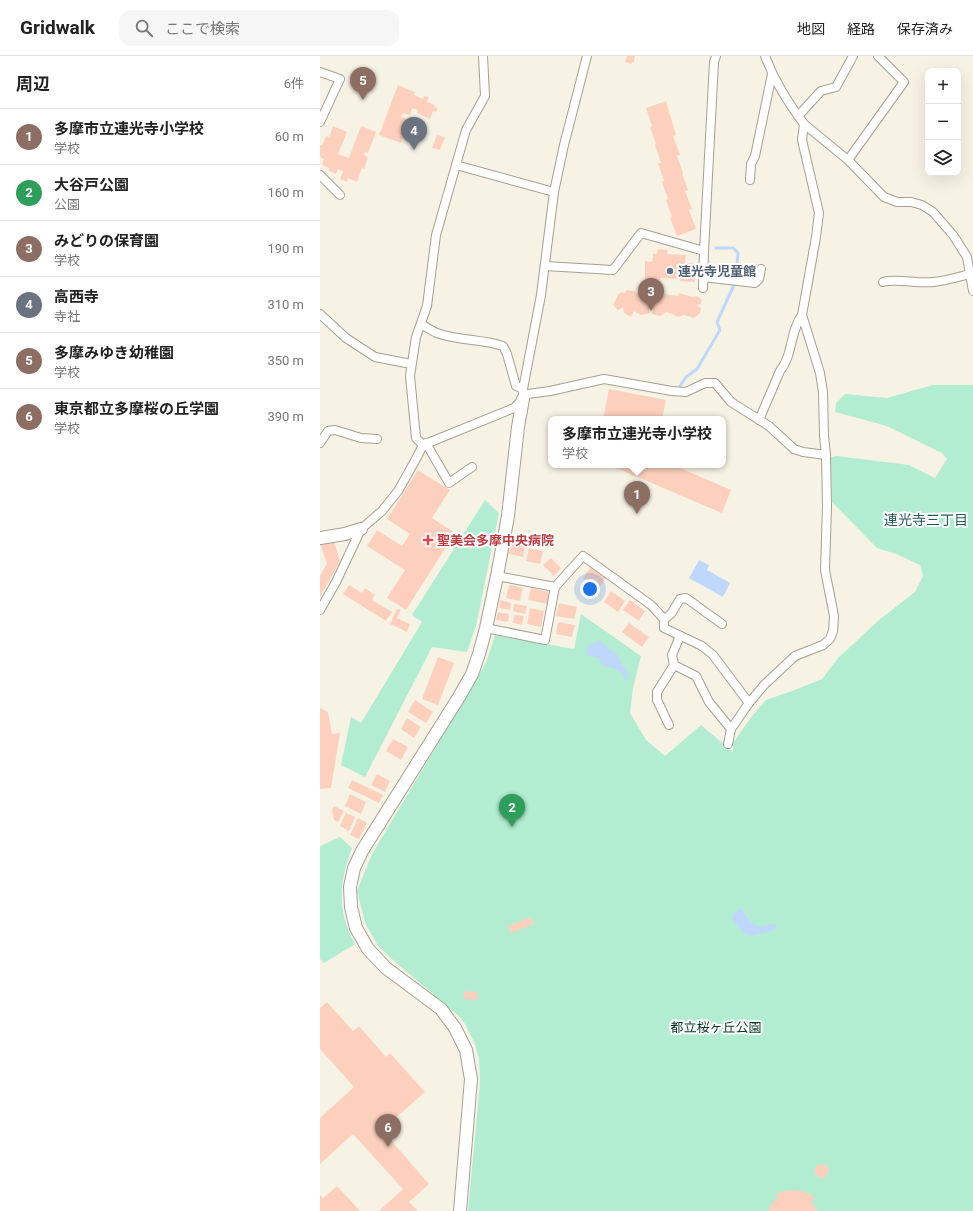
<!DOCTYPE html>
<html lang="ja">
<meta charset="utf-8">
<style>
:root{--surface:#fff;--page:#f6f6f6;--text:#222;--muted:#767676;--line:#e0e0e0;--accent:#468d86}
body{margin:0;font-family:Roboto,"Noto Sans JP",sans-serif;background:var(--page);color:var(--text)}
.controls{position:absolute;right:12px;top:12px;display:grid;overflow:hidden;border-radius:8px;box-shadow:0 4px 16px #0002}
.controls button{width:36px;height:36px;display:grid;place-items:center;padding:0;border:0;border-bottom:1px solid var(--line);background:var(--surface);color:var(--text);font:20px sans-serif}
.you{position:absolute;left:270px;top:533px;width:14px;height:14px;margin:-10px;border:3px solid #fff;border-radius:50%;background:#1a73e8;box-shadow:0 0 0 6px #1a73e833}
.badge{display:grid;place-items:center;width:26px;height:26px;border-radius:50%;background:var(--accent);color:#fff;font-size:13px;font-weight:700}
.pin{position:absolute;translate:-50% -33px;filter:drop-shadow(0 1px 2px #0008)}
.pin::after{content:'';position:absolute;top:21px;width:14px;height:12px;background:inherit;clip-path:polygon(0 0,100% 0,50% 100%)}
.popup{position:absolute;left:228px;top:360px;width:178px;height:52px;box-sizing:border-box;display:grid;place-content:center;border-radius:8px;background:var(--surface);filter:drop-shadow(0 1px 3px #0005);font-size:13px;white-space:nowrap;color:var(--muted)}
.popup b{font-size:15px;color:var(--text)}
.popup::after{content:'';position:absolute;left:50%;top:100%;margin-left:-8px;border:8px solid transparent;border-top-color:var(--surface)}
.list{margin:0;padding:0;list-style:none}
h2{display:flex;justify-content:space-between;align-items:center;height:52px;margin:0;padding:0 16px;font-size:17px}
h2 small{font-size:13px;font-weight:400;color:var(--muted)}
.list li{display:grid;grid-template-columns:26px 1fr auto;gap:12px;align-items:center;box-sizing:border-box;height:56px;padding:0 16px;border-top:1px solid var(--line)}
.list b{display:block;font-size:15px;white-space:nowrap}
.list p{margin:0;font-size:13px;white-space:nowrap;color:var(--muted)}
.list em{font-size:13px;font-style:normal;color:var(--muted)}
.icon{flex:none;width:22px;height:22px;fill:none;stroke:currentColor;stroke-width:2;stroke-linecap:round;stroke-linejoin:round}
.map{position:relative;flex:none;width:653px;height:1155px;overflow:hidden}
header{display:flex;align-items:center;gap:24px;box-sizing:border-box;height:56px;padding:0 20px;background:var(--surface);border-bottom:1px solid var(--line)}
header strong{font-size:19px}
nav{display:flex;gap:22px;margin-inline-start:auto;font-size:14px}
.search{width:280px;height:36px;background:var(--page);display:flex;align-items:center;gap:10px;box-sizing:border-box;padding:0 14px;border-radius:12px;color:var(--muted);font-size:15px}
main{display:flex}
aside{flex:1;background:var(--surface)}
.map>svg:first-child{display:block}
.green{fill:#b2ecd1}
.water{fill:#bfd7fc}
.lines{fill:none;stroke-linecap:round;stroke-linejoin:round}
.stream{stroke:#bfd7fc;stroke-width:3}
.building{fill:#fdd0bd}
.street-casing{stroke:#a4a092;stroke-width:10}
.secondary-casing{stroke:#a4a092;stroke-width:14}
.street{stroke:#fff;stroke-width:8}
.secondary{stroke:#fff;stroke-width:12}
.service-dot{fill:#5c6f8a;stroke:#fff;stroke-width:1.5}
.health-dot{fill:#e0444e;stroke:#fff;stroke-width:1.5}
.labels{text-anchor:middle;stroke-width:4;stroke-linejoin:round;paint-order:stroke}
.service-label{font-size:13px;font-weight:bold;fill:#4e5e75;stroke:#fff;text-anchor:start}
.health-label{font-size:13px;font-weight:bold;fill:#be3a42;stroke:#fff;text-anchor:start}
.park-label{font-size:13px;fill:#023725;stroke:#fff}
.neighbourhood-label{font-size:14px;fill:#245d58;stroke:#fff}
</style>
<header>
<strong>Gridwalk</strong>
<div class="search"><svg class="icon" aria-label="search" viewBox="0 0 24 24"><circle cx="10" cy="10" r="6"/><path d="M15 15l6 6"/></svg>ここで検索</div>
<nav><a>地図</a><a>経路</a><a>保存済み</a></nav>
</header>
<main>
<aside>
<h2>周辺<small>6件</small></h2>
<ul class="list">
<li><span class="badge" style="background:#8d6e63">1</span><div><b>多摩市立連光寺小学校</b><p>学校</p></div><em>60 m</em></li>
<li><span class="badge" style="background:#2e9e5b">2</span><div><b>大谷戸公園</b><p>公園</p></div><em>160 m</em></li>
<li><span class="badge" style="background:#8d6e63">3</span><div><b>みどりの保育園</b><p>学校</p></div><em>190 m</em></li>
<li><span class="badge" style="background:#6b7280">4</span><div><b>高西寺</b><p>寺社</p></div><em>310 m</em></li>
<li><span class="badge" style="background:#8d6e63">5</span><div><b>多摩みゆき幼稚園</b><p>学校</p></div><em>350 m</em></li>
<li><span class="badge" style="background:#8d6e63">6</span><div><b>東京都立多摩桜の丘学園</b><p>学校</p></div><em>390 m</em></li>
</ul>
</aside>
<div class="map">
<svg width="653" height="1155" viewBox="0 0 653 1155">
<rect width="100%" height="100%" fill="#f7f3e4"/>
<!-- green -->
<g class="green">
<polygon points="613,329 653,329 653,1155 148,1155 160,1027 159,1003 155,988 145,968 140,961 73,904 58,890 45,867 37,835 52,798 166,607 175,579 254,593 261,558 321,600 313,632 310,657 326,684 345,700 381,669 413,696 413,687 432,660 446,644 472,635 502,623 518,602 529,592 559,564 595,536 603,520 600,509 576,498 557,492 512,446 511,401 517,400 589,409 615,422 627,403 622,397 567,370 515,356 516,347 525,338 567,342"/>
<polygon points="165,444 179,457 156,570 147,596 112,591 45,721 21,709 31,661 41,667 102,566 92,559"/>
<path d="M 20,781 L 32,792 C 19,825 17,856 35,888 L 4,907 L 0,903 L 0,790 Z"/>
</g>
<!-- water -->
<g class="water">
<polygon points="379,504 389,509 387,514 410,527 403,541 369,522"/>
<path d="M 278,585 L 283,587 L 288,593 L 296,597 L 303,610 L 308,616 L 308,624 L 306,625 C 303,614 293,611 282,610 L 279,602 L 267,599 L 266,595 L 269,589 Z"/>
<path d="M 419,852 L 422,853 C 425,857 426,861 429,864 C 438,875 445,868 456,868 L 455,874 L 431,880 L 423,876 L 412,863 L 412,861 Z"/>
</g>
<g class="lines">
<!-- stream -->
<polyline class="stream" points="360,330 366,321 377,313 400,274 397,266 414,229 416,221 418,197 413,192 396,192"/>
</g>
<!-- building -->
<g class="building">
<polygon points="307,0 315,0 314,6 312,6 312,8 305,6"/>
<polygon points="78,29 95,36 94,39 103,43 104,40 109,41 107,46 115,49 114,51 118,52 116,56 113,55 110,63 97,57 98,54 92,52 90,59 83,57 81,61 91,64 88,70 92,71 88,83 83,81 81,87 59,79"/>
<polygon points="346,45 356,79 353,80 360,99 357,100 363,117 362,118 368,134 365,135 372,153 369,154 376,173 357,180 350,162 352,161 346,144 348,143 342,126 344,125 338,107 341,107 335,89 336,88 330,71 332,70 326,52"/>
<polygon points="13,70 27,76 18,98 29,102 41,70 56,76 48,97 45,96 44,99 48,101 44,113 42,112 37,126 28,122 27,126 20,123 23,115 18,113 16,118 8,114 9,112 2,109 4,103 0,101 0,89 2,90 6,80 9,81"/>
<polygon points="117,79 125,81 120,94 112,92"/>
<polygon points="338,193 348,194 347,198 366,199 365,207 376,208 375,226 360,225 360,223 340,222 340,224 325,223 325,205 332,206 333,198 337,198"/>
<polygon points="307,234 315,235 317,238 318,236 321,237 322,239 323,239 324,236 331,236 339,237 340,241 342,242 344,238 358,240 359,237 372,241 377,240 382,244 381,248 377,249 381,252 380,257 374,262 364,259 358,261 347,256 340,260 332,258 333,253 329,253 329,257 321,259 314,255 311,261 304,257 303,251 298,254 293,249 299,237 303,236 304,238"/>
<polygon points="289,333 346,344 342,363 283,363"/>
<polygon points="289,409 353,409 411,434 402,457"/>
<polygon points="98,414 130,434 112,462 135,477 86,554 67,542 85,514 47,490 57,474 82,490 90,478 67,463"/>
<polygon points="14,484 20,505 0,541 0,520 7,508 0,487"/>
<polygon points="192,484 206,487 203,501 189,498"/>
<polygon points="209,492 223,495 220,508 206,505"/>
<polygon points="231,502 241,512 234,520 223,509"/>
<polygon points="271,511 286,522 278,533 263,522"/>
<polygon points="29,529 42,537 45,532 55,539 52,544 72,556 66,565 23,538"/>
<polygon points="189,529 203,532 200,545 186,542"/>
<polygon points="211,532 229,536 227,548 208,544"/>
<polygon points="291,535 305,545 298,556 284,546"/>
<polygon points="180,544 191,547 190,554 179,552"/>
<polygon points="310,544 325,555 319,565 303,554"/>
<polygon points="239,547 257,551 254,563 236,560"/>
<polygon points="194,548 207,550 205,558 193,555"/>
<polygon points="210,552 224,555 221,571 207,568"/>
<polygon points="77,553 81,554 77,562 90,568 87,576 70,568"/>
<polygon points="178,556 189,558 188,566 176,564"/>
<polygon points="194,559 204,560 202,569 193,567"/>
<polygon points="238,566 255,569 252,581 236,578"/>
<polygon points="309,567 329,581 322,591 302,576"/>
<polygon points="118,601 134,607 118,649 102,643"/>
<polygon points="95,644 113,656 106,667 88,656"/>
<polygon points="0,652 8,656 12,678 20,677 11,732 0,733"/>
<polygon points="87,662 101,671 94,682 81,673"/>
<polygon points="73,683 88,691 81,704 66,695"/>
<polygon points="57,718 70,725 65,736 51,729"/>
<polygon points="32,724 63,739 59,747 28,732"/>
<polygon points="30,738 46,746 41,758 25,750"/>
<polygon points="14,750 24,755 18,766 14,764 12,754"/>
<polygon points="26,757 35,761 29,775 20,770"/>
<polygon points="38,762 47,767 39,783 30,779"/>
<polygon points="211,861 214,868 191,877 188,870"/>
<polygon points="144,935 158,936 157,944 144,943"/>
<polygon points="7,946 33,975 39,970 66,1001 70,997 105,1036 62,1074 109,1128 89,1146 98,1155 59,1155 83,1133 33,1078 0,1108 0,1062 34,1031 0,993 0,952"/>
<polygon points="504,1108 509,1113 506,1121 499,1122 494,1116 497,1109"/>
<polygon points="17,1130 40,1155 0,1155 0,1139 3,1142"/>
<polygon points="476,1134 488,1137 495,1142 491,1146 498,1155 448,1155 451,1148 458,1142 455,1138 464,1135"/>
</g>
<g class="lines">
<defs>
<g id="street">
<path d="M 445,0 C 454,24 468,47 484,68 L 528,104 L 564,141 L 577,146 L 591,146 L 602,149 L 613,156 L 633,179 L 647,201 L 653,235"/>
<polyline points="0,16 20,23 0,66"/>
<polyline points="478,60 501,35 516,31 533,0"/>
<polyline points="528,104 584,26 558,0"/>
<polyline points="136,109 234,136"/>
<polyline points="0,119 20,139"/>
<polyline points="430,124 431,108 435,100 452,18"/>
<polyline points="225,210 293,214 321,177 384,195"/>
<polyline points="383,221 435,227 439,223 441,213"/>
<path d="M 563,226 C 576,222 597,228 613,226 C 625,225 638,221 650,218"/>
<polyline points="383,232 384,195 394,6 396,0"/>
<polyline points="0,258 26,282 55,301 91,308"/>
<path d="M 101,268 C 106,271 112,275 117,277 C 139,285 162,283 183,290 L 187,298 L 196,330 L 203,333"/>
<polyline points="203,343 203,333 221,239 234,136 244,89 267,0"/>
<path d="M 439,364 L 460,315 C 473,299 470,275 482,259"/>
<polyline points="0,387 8,375 15,374 41,382 57,383"/>
<polyline points="106,387 129,427 152,411"/>
<polyline points="103,389 96,382 90,320 96,281 107,250 116,179 146,74 165,40 163,0"/>
<polyline points="177,520 235,531 263,500 331,549 344,563 344,572 382,590 393,599 429,647"/>
<polyline points="0,554 16,526 41,473 62,455 78,435 96,403 103,389 194,352 208,338 230,335 284,323 352,335 366,336 385,327 395,327 411,346 449,370 474,393 483,396 506,399"/>
<polyline points="344,563 351,558 360,543 366,542 402,568"/>
<polyline points="166,572 225,584 235,531"/>
<polyline points="354,609 376,620 389,646 411,673"/>
<polyline points="349,669 337,644 337,636 354,609 352,599 360,580"/>
<polyline points="408,688 411,673 429,647 444,629 475,600 503,589 510,583 513,575 514,560 505,514 507,450 506,399 504,380 503,336 500,317 482,259 496,181 499,157 482,84 484,68"/>
</g>
<g id="secondary">
<polyline points="0,482 25,478 41,473"/>
<polyline points="140,1155 151,1023 146,994 135,972 121,953 66,912 48,893 36,872 31,851 30,831 34,812 42,795 139,641 152,618 159,598 166,572 177,520 188,460 198,371 203,343"/>
</g>
</defs>
<!-- street casing -->
<use href="#street" class="street-casing"/>
<!-- secondary casing -->
<use href="#secondary" class="secondary-casing"/>
<!-- street -->
<use href="#street" class="street"/>
<!-- secondary -->
<use href="#secondary" class="secondary"/>
</g>
<!-- markers -->
<circle class="service-dot" cx="350" cy="215" r="4"/>
<path class="health-dot" d="M106 478h4v4h4v4h-4v4h-4v-4h-4v-4h4z"/>
<g class="labels">
<!-- service labels -->
<g class="service-label">
<text x="358" y="220">連光寺児童館</text>
</g>
<!-- health labels -->
<g class="health-label">
<text x="117" y="489">聖美会多摩中央病院</text>
</g>
<!-- park labels -->
<g class="park-label">
<text x="396" y="976">都立桜ヶ丘公園</text>
</g>
<!-- neighbourhood labels -->
<g class="neighbourhood-label">
<text x="606" y="469">連光寺三丁目</text>
</g>
</g>
</svg>
<div class="controls">
<button>+</button>
<button>−</button>
<button><svg class="icon" aria-label="layers" viewBox="0 0 24 24"><path d="M12 4l9 5-9 5-9-5zM3 14l9 5 9-5"/></svg></button>
</div>
<div class="you"></div>
<div class="pin badge" style="left:317px;top:458px;background:#8d6e63">1</div>
<div class="popup"><b>多摩市立連光寺小学校</b>学校</div>
<div class="pin badge" style="left:192px;top:771px;background:#2e9e5b">2</div>
<div class="pin badge" style="left:331px;top:255px;background:#8d6e63">3</div>
<div class="pin badge" style="left:94px;top:94px;background:#6b7280">4</div>
<div class="pin badge" style="left:43px;top:44px;background:#8d6e63">5</div>
<div class="pin badge" style="left:68px;top:1091px;background:#8d6e63">6</div>
</div>
</main>
